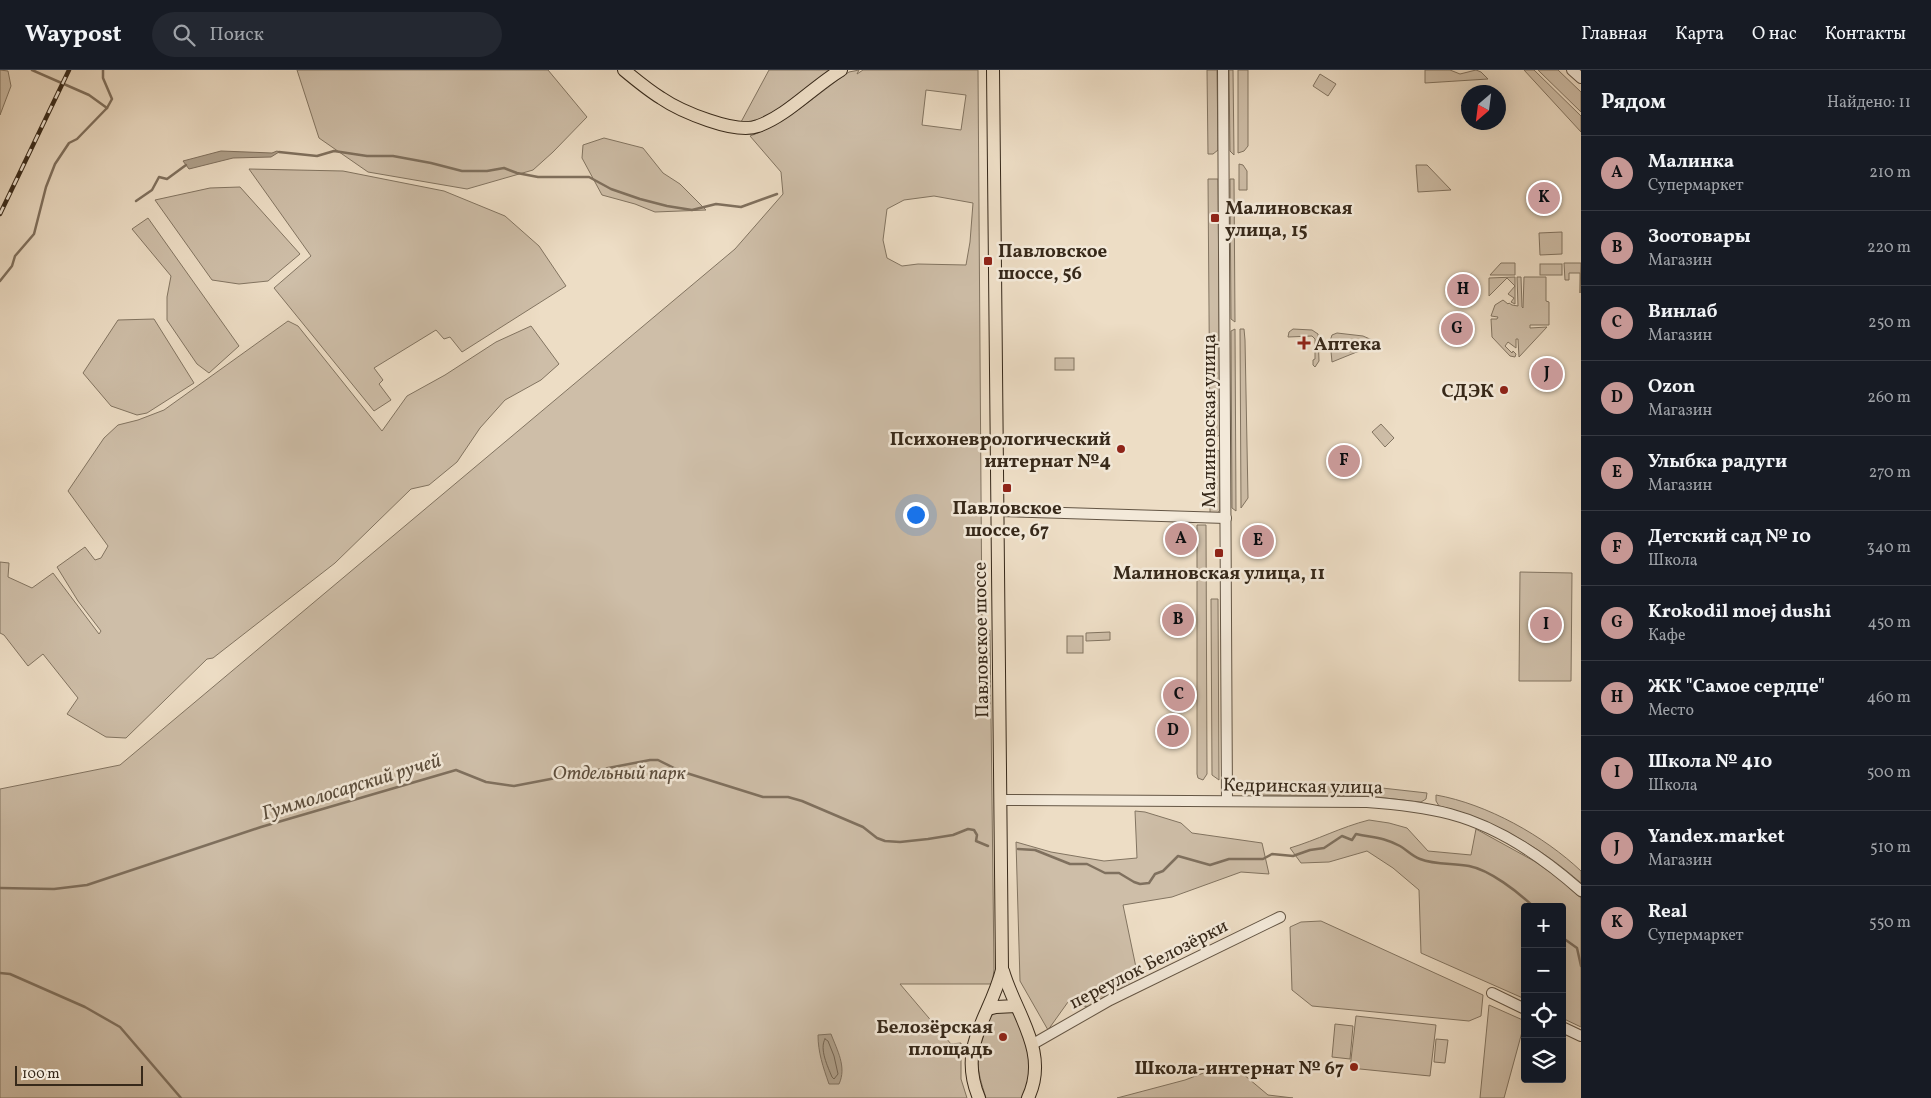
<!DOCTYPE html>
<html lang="ru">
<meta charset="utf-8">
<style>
:root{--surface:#171b24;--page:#242831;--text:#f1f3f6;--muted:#9ea1a6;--line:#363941;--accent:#c59692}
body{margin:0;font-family:Vollkorn,serif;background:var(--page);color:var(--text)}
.controls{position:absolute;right:15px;bottom:15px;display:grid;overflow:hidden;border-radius:5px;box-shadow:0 5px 20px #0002}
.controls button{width:45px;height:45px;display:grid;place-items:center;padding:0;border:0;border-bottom:1px solid var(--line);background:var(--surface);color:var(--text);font:25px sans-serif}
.compass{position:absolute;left:1461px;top:15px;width:45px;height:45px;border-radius:50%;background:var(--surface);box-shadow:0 5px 20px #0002;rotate:208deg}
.scale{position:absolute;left:15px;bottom:12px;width:128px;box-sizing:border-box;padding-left:5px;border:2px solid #37291a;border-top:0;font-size:14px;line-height:18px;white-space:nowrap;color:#37291a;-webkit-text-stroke:4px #f3e9d9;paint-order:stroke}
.you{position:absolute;left:915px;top:444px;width:18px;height:18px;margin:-12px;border:4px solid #fff;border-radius:50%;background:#1a73e8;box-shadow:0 0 0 8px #1a73e833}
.badge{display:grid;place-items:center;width:32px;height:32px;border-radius:50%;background:var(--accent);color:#111;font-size:16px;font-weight:700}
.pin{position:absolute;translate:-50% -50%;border:2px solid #fff;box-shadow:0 1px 5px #0006}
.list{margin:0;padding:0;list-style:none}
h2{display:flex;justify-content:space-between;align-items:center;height:65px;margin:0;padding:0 20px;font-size:21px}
h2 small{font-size:16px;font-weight:400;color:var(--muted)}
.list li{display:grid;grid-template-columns:32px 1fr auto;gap:15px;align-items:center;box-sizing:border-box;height:75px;padding:0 20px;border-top:1px solid var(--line)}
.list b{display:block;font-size:19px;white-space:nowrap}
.list p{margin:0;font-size:16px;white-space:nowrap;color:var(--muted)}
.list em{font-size:16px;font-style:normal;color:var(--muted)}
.icon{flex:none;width:28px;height:28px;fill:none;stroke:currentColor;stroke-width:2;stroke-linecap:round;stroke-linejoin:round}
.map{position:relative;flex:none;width:1581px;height:1028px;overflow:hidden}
header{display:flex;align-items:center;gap:30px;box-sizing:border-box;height:70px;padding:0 25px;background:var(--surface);border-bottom:1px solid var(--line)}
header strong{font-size:24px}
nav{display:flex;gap:28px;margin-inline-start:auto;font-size:18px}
.search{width:350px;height:45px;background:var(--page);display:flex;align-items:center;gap:12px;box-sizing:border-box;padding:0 18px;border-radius:28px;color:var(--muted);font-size:19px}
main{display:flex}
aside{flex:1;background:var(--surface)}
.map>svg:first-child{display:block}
.green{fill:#cebea8;stroke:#827461;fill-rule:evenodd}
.water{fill:#afa08b;stroke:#7f705e}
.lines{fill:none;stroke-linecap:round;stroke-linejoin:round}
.shore{stroke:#736452;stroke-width:1}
.stream{stroke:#7f705e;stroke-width:2.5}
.minor-casing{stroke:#645645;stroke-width:12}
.major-casing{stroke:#37291a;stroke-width:14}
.minor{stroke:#f3e9d9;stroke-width:10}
.major{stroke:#edddc5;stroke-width:12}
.rail-casing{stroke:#37291a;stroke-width:4.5}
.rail{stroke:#f3e9d9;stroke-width:2.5;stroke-dasharray:8;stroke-linecap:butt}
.poi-dot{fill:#8f2418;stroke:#f3e9d9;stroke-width:2}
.labels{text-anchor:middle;stroke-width:5;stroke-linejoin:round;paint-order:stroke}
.poi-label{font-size:19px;font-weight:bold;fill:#37291a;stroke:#f3e9d9;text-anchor:end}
.street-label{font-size:19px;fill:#37291a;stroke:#f3e9d9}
.park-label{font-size:19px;font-style:italic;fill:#5d4e3e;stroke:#f3e9d9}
.water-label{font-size:20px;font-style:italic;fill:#5b4d3c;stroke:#f3e9d9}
</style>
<header>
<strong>Waypost</strong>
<div class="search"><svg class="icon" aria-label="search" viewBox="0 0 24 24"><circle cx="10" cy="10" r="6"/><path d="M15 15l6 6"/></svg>Поиск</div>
<nav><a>Главная</a><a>Карта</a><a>О нас</a><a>Контакты</a></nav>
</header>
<main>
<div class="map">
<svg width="1581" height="1028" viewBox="0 0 1581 1028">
<rect width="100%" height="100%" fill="#edddc5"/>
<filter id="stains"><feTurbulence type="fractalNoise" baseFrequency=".004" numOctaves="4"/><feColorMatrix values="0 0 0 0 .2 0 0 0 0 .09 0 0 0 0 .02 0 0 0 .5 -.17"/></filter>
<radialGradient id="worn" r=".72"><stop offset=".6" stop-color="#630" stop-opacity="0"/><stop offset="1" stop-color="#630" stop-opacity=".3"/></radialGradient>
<!-- green -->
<g class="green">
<polygon points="0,0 8,1 11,16 0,45"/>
<polygon points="297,0 548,0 587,47 553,82 533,100 467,119 368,102 319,68"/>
<polygon points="769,0 830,0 781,37 757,52 741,52"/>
<path d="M 859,0 L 857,4 L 863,0 L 978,0 L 982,560 L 990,560 L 994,900 L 992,914 L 900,914 L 951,974 L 961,973 L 961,1009 L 967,1028 L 0,1028 L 0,719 L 120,695 L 735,179 L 783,124 L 781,102 L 750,66 C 787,53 817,24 849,2 ZM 926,20 L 966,25 L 961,60 L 922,55 ZM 934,126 L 973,133 L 970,172 L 966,195 L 918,194 L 902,196 L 887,188 L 883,170 L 887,139 L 904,130 Z"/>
<polygon points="1207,0 1217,0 1218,80 1213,84 1208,84"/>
<polygon points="1229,0 1233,0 1234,85 1230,81"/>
<polygon points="1238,0 1248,0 1248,76 1244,81 1238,83"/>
<polygon points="1425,0 1450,0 1460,4 1476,0 1481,2 1488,9 1425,13"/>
<polygon points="1524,0 1534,0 1581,46 1581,62"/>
<polygon points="1538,0 1558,0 1581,22 1581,42"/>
<polygon points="1320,4 1336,14 1328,26 1313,16"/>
<polygon points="604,68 643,78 663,103 680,114 706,140 655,142 635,134 602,125 582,88 583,75"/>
<polygon points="1239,94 1243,95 1247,101 1247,120 1239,120"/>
<polygon points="1416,95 1427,95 1451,120 1418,122"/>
<polygon points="249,99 343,101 444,121 505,146 539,176 566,216 462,282 450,267 444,269 436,260 374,298 383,310 379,314 391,330 374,341 274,218 311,186"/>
<polygon points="1208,109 1218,109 1220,365 1210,370"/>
<polygon points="1230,109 1234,109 1235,252 1231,249"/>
<polygon points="240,117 300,184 268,211 239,214 212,210 155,130 210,118"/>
<polygon points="148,148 239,276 209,303 197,294 167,250 167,227 171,206 132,159"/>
<polygon points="1562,162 1562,184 1540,185 1539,163"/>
<polygon points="1501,193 1515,193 1515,205 1490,205"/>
<polygon points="1564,193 1581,193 1580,223 1580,203 1569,203 1569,210 1565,210"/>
<rect x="1540" y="194" width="22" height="11"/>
<polygon points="1515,207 1515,234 1511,232 1514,228 1508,224 1515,216 1507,208 1489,226 1489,208"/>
<polygon points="1517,207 1521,207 1522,237 1523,238 1524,207 1546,207 1546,231 1549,232 1549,255 1530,255 1530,258 1547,257 1519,287 1518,269 1516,269 1516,278 1508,272 1505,276 1512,283 1513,281 1516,284 1515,287 1510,286 1492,267 1491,249 1497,249 1498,247 1491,246 1495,235 1503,230 1508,234 1509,233 1512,235 1518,236"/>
<polygon points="154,249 194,313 147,343 137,345 111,336 83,303 118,250"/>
<polygon points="288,251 298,256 382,361 407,326 445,305 496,272 531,256 559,294 541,310 505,330 480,358 457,392 429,415 411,419 335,493 213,588 207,589 126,668 106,667 67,644 78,628 43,584 28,596 4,565 0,563 0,492 9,493 8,507 32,518 53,503 99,564 101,561 78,531 57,497 85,477 95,490 101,488 108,476 68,421 104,368 118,355 138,350 164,340"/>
<polygon points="1235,259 1236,441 1232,438 1231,261"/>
<polygon points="1240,259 1244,259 1245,270 1248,428 1241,438"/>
<polygon points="1293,259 1312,260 1318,264 1319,291 1315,297 1313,295 1313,290 1315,289 1315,269 1312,266 1288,267 1289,262"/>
<polygon points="1337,263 1363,266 1379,273 1332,292 1330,271 1332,265"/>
<rect x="1055" y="288" width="19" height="12"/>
<polygon points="1381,354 1394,368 1385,377 1372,362"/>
<polygon points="1210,379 1220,381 1220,440 1216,445 1210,445"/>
<polygon points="1197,455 1206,455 1207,704 1203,710 1198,708 1197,704"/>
<polygon points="1520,502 1572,503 1571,611 1519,611"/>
<polygon points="1211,529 1218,529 1219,710 1212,705"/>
<polygon points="1110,562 1110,570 1086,571 1086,563"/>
<rect x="1067" y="566" width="16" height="17"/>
<polygon points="1254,715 1364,716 1427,723 1426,729 1421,732 1367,726 1254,725"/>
<path d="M 1436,725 C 1487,734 1544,766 1581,801 L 1581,813 C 1540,777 1492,749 1439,736 L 1436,731 Z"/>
<polygon points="1135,741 1145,742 1181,753 1192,763 1262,773 1269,804 1241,802 1172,827 1123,835 1138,907 1088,937 1068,932 1048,960 1020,911 1016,772 1051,782 1104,791 1137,788"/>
<path d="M 1369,750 L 1389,753 L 1407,758 L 1428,781 L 1471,785 L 1476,759 L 1534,791 L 1557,807 L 1581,828 L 1581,957 L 1562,948 L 1562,837 L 1525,837 L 1525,929 L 1421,883 L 1419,820 L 1393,798 L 1367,781 L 1329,792 L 1301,793 L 1290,778 C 1317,770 1341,757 1369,750 Z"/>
<polygon points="1321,851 1483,925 1481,946 1469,951 1312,936 1292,920 1290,857 1301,852"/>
<polygon points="1489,935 1525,951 1504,1028 1480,1028"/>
<path d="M 998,940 L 1014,943 L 1020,951 L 1031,996 L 1024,1028 L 986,1028 C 976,997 975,989 986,959 C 989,950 990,945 998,940 Z"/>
<polygon points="1356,946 1436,955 1430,1006 1350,998"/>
<polygon points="1335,954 1353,956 1350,989 1332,987"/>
<polygon points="1436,969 1448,970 1445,993 1434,992"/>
<polygon points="1230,993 1268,1025 1293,1028 1117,1028 1185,1010"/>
</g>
<!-- water -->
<g class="water">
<polygon points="221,81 272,83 277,81 279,82 271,87 233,88 189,99 183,91"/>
<path d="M 831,964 C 837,980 847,997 839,1014 L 829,1014 C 823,997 818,982 818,965 Z"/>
</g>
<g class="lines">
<!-- shore -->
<path class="shore" d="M 825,969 L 828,971 L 834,986 L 838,1004 L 834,1009 L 832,1007 C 828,997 819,979 825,969 Z"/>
<!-- stream -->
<g class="stream">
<polyline points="32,0 89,25 107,38"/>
<polyline points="279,82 317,86 334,81 367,86 393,86 431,93 462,101 487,101 504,98 517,103 538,107 589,107 611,119 640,129 667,136 692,140 716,134 741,137 777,124"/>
<polyline points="136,131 152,120 159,107 167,109 186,95"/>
<polyline points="0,211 12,196 15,186 34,164 46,117 55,94 69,73 77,69 107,38 112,29 103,8 103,0"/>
<path d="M 1018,779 L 1035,780 L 1070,794 L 1087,794 L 1105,803 L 1119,803 L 1134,812 L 1140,814 L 1149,813 L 1155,804 L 1163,801 L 1178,786 L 1210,795 L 1229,789 L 1263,789 L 1272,784 L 1293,786 L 1310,780 L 1324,778 L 1342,766 L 1352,770 L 1356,764 C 1374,768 1383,767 1400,776 C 1407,780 1412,786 1420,789 C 1435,795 1453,793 1469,796 C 1490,800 1518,822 1534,837"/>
<polyline points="0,818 54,819 87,815 261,757 456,700 486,712 514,716 650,690 658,690 680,701 763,727 788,727 802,731 863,757 877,768 885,771 900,772 928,769 953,765 968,759 974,760 977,765 976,771 988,776"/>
<polyline points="1562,863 1563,868 1577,878 1581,896"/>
<polyline points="0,903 10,904 85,937 120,957 181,1028"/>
</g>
<defs>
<g id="minor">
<polyline points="1223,0 1227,731"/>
<polyline points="1572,0 1581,8"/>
<polyline points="998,441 1226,448"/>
<path d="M 1001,730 L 1367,732 C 1395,734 1423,737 1450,744 C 1499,757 1544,788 1581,821"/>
<polyline points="1492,923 1525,939"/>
<polyline points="1562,957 1581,966"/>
<polyline points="1033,974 1110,930 1280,847"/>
</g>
<g id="major">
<path d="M 624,0 C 636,10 648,20 661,28 C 680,41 736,65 758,56 C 787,46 814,16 841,0"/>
<path d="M 1003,901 C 1015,943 1050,982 1028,1028"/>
<polyline points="988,939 996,937 1016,936"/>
<path d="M 979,1028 C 957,975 990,948 1002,900 L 993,0"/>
</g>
</defs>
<!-- minor casing -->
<use href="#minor" class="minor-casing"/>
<!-- major casing -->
<use href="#major" class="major-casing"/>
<!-- minor -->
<use href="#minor" class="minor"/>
<!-- major -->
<use href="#major" class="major"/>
<defs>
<polyline id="rail" points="0,144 69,0"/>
</defs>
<!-- rail casing -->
<use href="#rail" class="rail-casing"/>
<!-- rail -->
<use href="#rail" class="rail"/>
</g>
<!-- markers -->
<g class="poi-dot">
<rect x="1210" y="143" width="10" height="10" rx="2.5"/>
<rect x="983" y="186" width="10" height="10" rx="2.5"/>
<path d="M1301.5 265.5h5v5h5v5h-5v5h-5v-5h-5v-5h5z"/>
<circle cx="1504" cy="320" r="5"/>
<circle cx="1121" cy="379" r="5"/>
<rect x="1002" y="413" width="10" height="10" rx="2.5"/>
<rect x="1214" y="478" width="10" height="10" rx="2.5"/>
<circle cx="1003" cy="967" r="5"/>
<circle cx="1354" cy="997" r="5"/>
</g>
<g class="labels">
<!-- poi labels -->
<g class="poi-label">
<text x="1225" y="144" text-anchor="start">Малиновская<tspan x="1225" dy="22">улица, 15</tspan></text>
<text x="998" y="187" text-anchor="start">Павловское<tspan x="998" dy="22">шоссе, 56</tspan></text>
<text x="1314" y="280" text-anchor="start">Аптека</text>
<text x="1494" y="327">СДЭК</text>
<text x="1111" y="375">Психоневрологический<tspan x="1111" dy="22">интернат №4</tspan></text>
<text x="1007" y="444" text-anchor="middle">Павловское<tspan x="1007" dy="22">шоссе, 67</tspan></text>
<text x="1219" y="509" text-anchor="middle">Малиновская улица, 11</text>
<text x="993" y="963">Белозёрская<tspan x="993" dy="22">площадь</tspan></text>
<text x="1344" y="1004">Школа-интернат № 67</text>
</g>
<!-- street labels -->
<g class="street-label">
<text transform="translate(1208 351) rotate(-90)" y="7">Малиновская улица</text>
<text transform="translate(980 570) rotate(-91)" y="7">Павловское шоссе</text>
<text transform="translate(1303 715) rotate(1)" y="7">Кедринская улица</text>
<text transform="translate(1148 893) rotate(-27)" y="7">переулок Белозёрки</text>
</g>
<!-- park labels -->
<g class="park-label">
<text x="619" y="709">Отдельный парк</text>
</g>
<!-- water labels -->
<g class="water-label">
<text transform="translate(351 716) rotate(-17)" y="7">Гуммолосарский ручей</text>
</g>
</g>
<rect width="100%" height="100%" filter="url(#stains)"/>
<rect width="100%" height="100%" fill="url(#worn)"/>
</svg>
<div class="controls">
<button>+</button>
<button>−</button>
<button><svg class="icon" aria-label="locate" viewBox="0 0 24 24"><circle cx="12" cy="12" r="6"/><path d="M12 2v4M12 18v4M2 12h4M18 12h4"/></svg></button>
<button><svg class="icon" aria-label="layers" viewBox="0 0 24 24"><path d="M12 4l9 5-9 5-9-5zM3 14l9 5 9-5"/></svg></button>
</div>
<svg class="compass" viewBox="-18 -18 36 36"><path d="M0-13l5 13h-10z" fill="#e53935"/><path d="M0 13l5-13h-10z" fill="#9ea1a6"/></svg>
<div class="scale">100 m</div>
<div class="you"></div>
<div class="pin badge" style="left:1181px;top:469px">A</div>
<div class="pin badge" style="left:1178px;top:550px">B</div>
<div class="pin badge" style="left:1179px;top:625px">C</div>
<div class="pin badge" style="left:1173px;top:661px">D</div>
<div class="pin badge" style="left:1258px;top:471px">E</div>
<div class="pin badge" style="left:1344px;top:391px">F</div>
<div class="pin badge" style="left:1457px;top:259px">G</div>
<div class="pin badge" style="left:1463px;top:220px">H</div>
<div class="pin badge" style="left:1546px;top:555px">I</div>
<div class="pin badge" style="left:1547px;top:304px">J</div>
<div class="pin badge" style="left:1544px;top:128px">K</div>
</div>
<aside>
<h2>Рядом<small>Найдено: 11</small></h2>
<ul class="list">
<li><span class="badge">A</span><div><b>Малинка</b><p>Супермаркет</p></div><em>210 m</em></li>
<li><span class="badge">B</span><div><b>Зоотовары</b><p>Магазин</p></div><em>220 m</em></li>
<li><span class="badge">C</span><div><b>Винлаб</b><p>Магазин</p></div><em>250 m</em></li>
<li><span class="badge">D</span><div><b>Ozon</b><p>Магазин</p></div><em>260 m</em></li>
<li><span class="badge">E</span><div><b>Улыбка радуги</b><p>Магазин</p></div><em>270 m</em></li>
<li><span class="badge">F</span><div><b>Детский сад № 10</b><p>Школа</p></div><em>340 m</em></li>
<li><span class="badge">G</span><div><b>Krokodil moej dushi</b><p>Кафе</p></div><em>450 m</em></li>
<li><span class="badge">H</span><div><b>ЖК &quot;Самое сердце&quot;</b><p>Место</p></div><em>460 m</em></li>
<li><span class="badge">I</span><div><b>Школа № 410</b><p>Школа</p></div><em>500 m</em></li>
<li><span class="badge">J</span><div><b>Yandex.market</b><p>Магазин</p></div><em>510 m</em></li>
<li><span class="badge">K</span><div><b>Real</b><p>Супермаркет</p></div><em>550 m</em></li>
</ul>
</aside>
</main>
